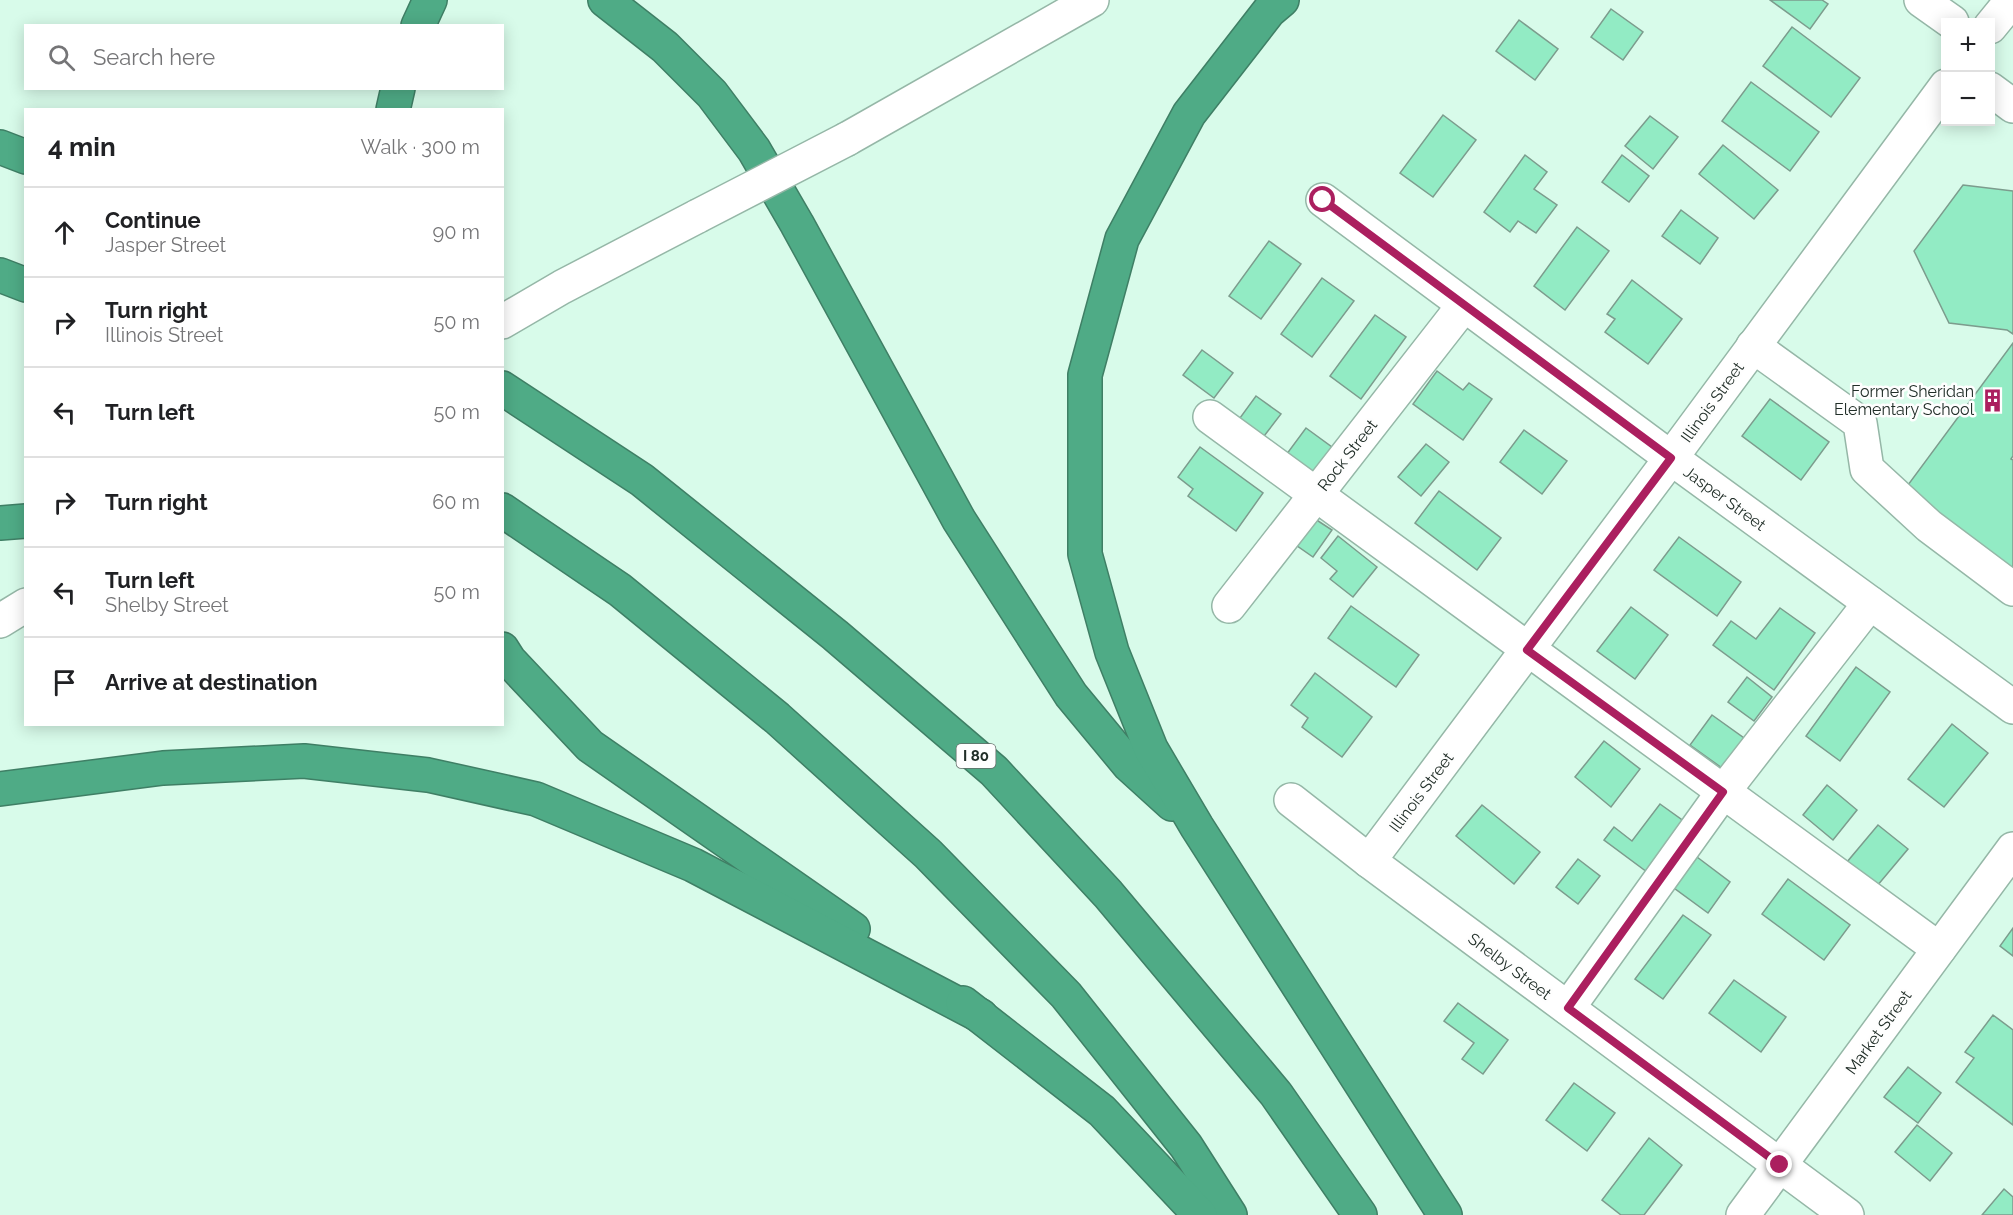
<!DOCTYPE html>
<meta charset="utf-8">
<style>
:root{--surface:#fff;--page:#f2f2f2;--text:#202124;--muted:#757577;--line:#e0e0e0}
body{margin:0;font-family:Raleway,sans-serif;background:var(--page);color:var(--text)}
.controls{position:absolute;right:18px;top:18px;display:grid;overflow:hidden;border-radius:0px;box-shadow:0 3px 15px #0003}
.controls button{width:54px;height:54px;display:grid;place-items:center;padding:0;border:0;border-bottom:2px solid var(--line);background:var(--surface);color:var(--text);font:30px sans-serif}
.stop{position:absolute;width:18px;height:18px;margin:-14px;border:4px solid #ab1f5f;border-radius:50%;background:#fff}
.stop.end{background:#ab1f5f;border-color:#fff;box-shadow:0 2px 6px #0008}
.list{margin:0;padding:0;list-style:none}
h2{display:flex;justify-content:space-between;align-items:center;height:78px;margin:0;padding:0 24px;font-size:26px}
h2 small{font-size:20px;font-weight:400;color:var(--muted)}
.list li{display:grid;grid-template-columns:39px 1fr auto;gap:18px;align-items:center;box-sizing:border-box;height:90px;padding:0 24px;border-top:2px solid var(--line)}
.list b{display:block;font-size:22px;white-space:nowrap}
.list p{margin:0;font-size:20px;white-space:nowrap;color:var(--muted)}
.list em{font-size:20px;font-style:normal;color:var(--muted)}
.icon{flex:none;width:33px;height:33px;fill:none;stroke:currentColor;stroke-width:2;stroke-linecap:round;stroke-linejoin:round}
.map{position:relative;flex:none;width:2013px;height:1215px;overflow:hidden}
.search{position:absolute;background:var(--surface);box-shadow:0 3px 15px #0003;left:24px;top:24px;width:480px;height:66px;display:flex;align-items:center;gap:15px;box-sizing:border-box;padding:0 21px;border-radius:0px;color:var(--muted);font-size:22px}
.panel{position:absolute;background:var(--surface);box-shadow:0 3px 15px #0003;left:24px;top:108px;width:480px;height:618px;border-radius:0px}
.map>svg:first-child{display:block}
.building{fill:#92ebc4;stroke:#7c9c8d;stroke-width:1.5}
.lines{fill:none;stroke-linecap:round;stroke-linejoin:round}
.minor-casing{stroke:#95b7a7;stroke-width:36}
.highway-casing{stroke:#3f7f65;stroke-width:36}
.minor{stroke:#fff;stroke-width:33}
.highway{stroke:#4fab86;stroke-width:33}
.minor-bridge-casing{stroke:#95b7a7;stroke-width:36;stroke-linecap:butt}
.minor-bridge{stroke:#fff;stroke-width:33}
.route{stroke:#ab1f5f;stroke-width:8}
.labels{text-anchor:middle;stroke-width:5;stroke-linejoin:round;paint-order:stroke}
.shield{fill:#fefefe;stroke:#636c68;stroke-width:1.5}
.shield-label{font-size:15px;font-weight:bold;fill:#212e28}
.poi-label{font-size:16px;fill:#212e28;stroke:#fefefe;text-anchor:end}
.street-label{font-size:16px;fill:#212e28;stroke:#fefefe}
</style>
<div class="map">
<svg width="2013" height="1215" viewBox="0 0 2013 1215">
<rect width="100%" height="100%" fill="#d8fbea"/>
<!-- building -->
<g class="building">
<polygon points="1770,0 1822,0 1828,4 1810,29"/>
<polygon points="1611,9 1643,32 1623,60 1591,37"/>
<polygon points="1519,20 1558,49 1535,80 1496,51"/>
<polygon points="1792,27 1860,78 1831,117 1763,66"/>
<polygon points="1751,82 1819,132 1790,171 1722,121"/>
<polygon points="1443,115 1476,140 1433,197 1400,173"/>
<polygon points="1650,116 1678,137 1653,169 1625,146"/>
<polygon points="1723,145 1778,190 1754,219 1699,174"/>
<polygon points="1525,155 1547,172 1534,189 1557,205 1536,233 1518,221 1510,232 1484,212"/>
<polygon points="1622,155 1649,176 1629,202 1602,182"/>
<polygon points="1963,185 2013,191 2013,334 2007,330 1949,323 1914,251"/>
<polygon points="1681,210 1718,238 1700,264 1662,236"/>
<polygon points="1577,227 1609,251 1565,310 1534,286"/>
<polygon points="1269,241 1301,264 1261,319 1229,296"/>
<polygon points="1322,278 1354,301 1312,357 1281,334"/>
<polygon points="1632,280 1682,319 1648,364 1605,332 1615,319 1607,314"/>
<polygon points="1375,315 1406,337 1361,399 1330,376"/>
<polygon points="2013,343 2013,456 2011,459 2013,460 2013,569 1905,489"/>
<polygon points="1202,350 1233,373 1214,398 1183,375"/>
<polygon points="1437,371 1463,390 1469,383 1492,399 1463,440 1413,404"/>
<polygon points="1256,396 1281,414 1261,440 1237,422"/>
<polygon points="1770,399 1829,442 1801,480 1742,436"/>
<polygon points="1306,428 1336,450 1316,477 1286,455"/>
<polygon points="1524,430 1567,461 1542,494 1500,462"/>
<polygon points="1426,444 1449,462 1421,496 1398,477"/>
<polygon points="1200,447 1263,493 1236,531 1188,496 1193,489 1178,477"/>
<polygon points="1439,491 1501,538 1477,570 1415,523"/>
<polygon points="1312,517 1332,530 1313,557 1293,543"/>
<polygon points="1338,536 1377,567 1353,597 1330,579 1337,571 1321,558"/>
<polygon points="1679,537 1741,582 1717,616 1654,570"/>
<polygon points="1351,606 1419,655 1396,687 1328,638"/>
<polygon points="1631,607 1668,635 1635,679 1597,651"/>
<polygon points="1780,608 1815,633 1774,690 1713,645 1731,621 1756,639"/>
<polygon points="1856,667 1890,692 1840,761 1806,736"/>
<polygon points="1315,673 1372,717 1342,757 1302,727 1308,718 1291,705"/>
<polygon points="1747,677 1772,697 1754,721 1728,702"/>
<polygon points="1712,715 1744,738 1722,768 1690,745"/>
<polygon points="1952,724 1988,753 1944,807 1908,779"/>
<polygon points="1604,741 1640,769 1611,807 1575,777"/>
<polygon points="1827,785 1857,810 1833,840 1803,815"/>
<polygon points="1660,804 1685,822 1647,872 1604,840 1614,827 1632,841"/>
<polygon points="1482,805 1540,852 1514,884 1456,836"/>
<polygon points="1878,825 1908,849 1877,886 1847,862"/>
<polygon points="1697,857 1730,882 1708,913 1674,888"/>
<polygon points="1578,859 1600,876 1578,904 1556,887"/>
<polygon points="1788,879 1850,925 1824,960 1762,914"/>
<polygon points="1683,915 1711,935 1663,999 1635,979"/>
<polygon points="2013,928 2013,956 2000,946"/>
<polygon points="1734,980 1786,1017 1761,1052 1709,1013"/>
<polygon points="1458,1003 1508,1040 1483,1074 1462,1059 1474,1043 1444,1021"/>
<polygon points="1993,1015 2013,1030 2013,1125 1956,1082 1974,1058 1965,1052"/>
<polygon points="1908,1067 1941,1093 1918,1123 1884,1097"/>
<polygon points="1574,1083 1615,1113 1587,1151 1546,1120"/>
<polygon points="1917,1125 1952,1153 1930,1181 1895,1152"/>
<polygon points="1649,1138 1682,1165 1644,1215 1621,1215 1602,1200"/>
<polygon points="2004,1189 2013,1197 2013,1215 1982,1215"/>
</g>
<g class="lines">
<defs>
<g id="minor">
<polyline points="1921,0 1952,22"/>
<polyline points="1990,27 2012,0"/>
<polyline points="1990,89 2013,106"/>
<polyline points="847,139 1092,0"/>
<polyline points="1323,200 1671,458 2013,707"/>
<polyline points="502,322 562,287 698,216"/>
<polyline points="1753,346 1860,423 1867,469 1929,526 2013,589"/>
<polyline points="1210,417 1939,949"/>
<polyline points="1229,606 1464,305"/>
<polyline points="0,621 26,605"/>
<polyline points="1291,800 1369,861 1847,1215"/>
<polyline points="1369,861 1671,458 1946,86"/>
<polyline points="1568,1008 1723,792 1870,603"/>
<polyline points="1743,1215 2013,849"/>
</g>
<g id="highway">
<polyline points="605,0 665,47 712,94 754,150 797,224 959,520 1071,695 1129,765 1172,804"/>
<polyline points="1282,0 1269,11 1189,114 1122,239 1085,375 1085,554 1112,652 1151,749 1197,827 1445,1215"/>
<polyline points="418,26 430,0"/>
<polyline points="393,110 398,88"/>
<polyline points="0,147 26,157"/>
<polyline points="0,275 26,285"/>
<polyline points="502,388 642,480 835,635 994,771 1108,894 1276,1094 1360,1215"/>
<polyline points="502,510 620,590 777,718 928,854 1066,995 1186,1146 1230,1215"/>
<polyline points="0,523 26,521"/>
<polyline points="502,649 509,660 590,746 853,929"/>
<polyline points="0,789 163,768 304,761 428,775 536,799 693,865 981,1016"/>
<polyline points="963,1003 1102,1111 1200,1215"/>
</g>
</defs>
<!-- minor casing -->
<use href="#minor" class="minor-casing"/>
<!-- highway casing -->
<use href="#highway" class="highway-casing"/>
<!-- minor -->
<use href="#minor" class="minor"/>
<!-- highway -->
<use href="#highway" class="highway"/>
<defs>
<polyline id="minor-bridge" points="698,216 847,139"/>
</defs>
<!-- minor-bridge casing -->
<use href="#minor-bridge" class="minor-bridge-casing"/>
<!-- minor-bridge -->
<use href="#minor-bridge" class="minor-bridge"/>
</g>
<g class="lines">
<!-- route -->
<polyline class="route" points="1323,200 1671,458 1527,650 1723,792 1568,1008 1780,1165"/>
</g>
<!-- icons -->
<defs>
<symbol id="building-bare" viewBox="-9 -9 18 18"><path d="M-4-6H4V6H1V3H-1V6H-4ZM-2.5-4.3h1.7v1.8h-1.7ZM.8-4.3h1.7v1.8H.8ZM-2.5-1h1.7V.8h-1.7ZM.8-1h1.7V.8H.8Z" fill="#ab1f5f" stroke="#fefefe" stroke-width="2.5" paint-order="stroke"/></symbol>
</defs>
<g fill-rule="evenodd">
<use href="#building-bare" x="1976" y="384" width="33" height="33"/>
</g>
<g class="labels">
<!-- shield labels -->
<rect class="shield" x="956.5" y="744" width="39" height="24" rx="4.5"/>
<g class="shield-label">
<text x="976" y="761">I 80</text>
</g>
<!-- poi labels -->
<g class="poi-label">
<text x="1974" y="397">Former Sheridan<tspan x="1974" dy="18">Elementary School</tspan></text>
</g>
<!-- street labels -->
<g class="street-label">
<text transform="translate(1712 402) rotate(-54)" y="6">Illinois Street</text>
<text transform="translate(1347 455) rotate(-52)" y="6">Rock Street</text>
<text transform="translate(1725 498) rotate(36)" y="6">Jasper Street</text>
<text transform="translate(1421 792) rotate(-53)" y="6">Illinois Street</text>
<text transform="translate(1510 966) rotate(37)" y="6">Shelby Street</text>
<text transform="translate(1878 1032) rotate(-54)" y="6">Market Street</text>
</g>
</g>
</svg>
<div class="controls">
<button>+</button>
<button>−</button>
</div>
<div class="stop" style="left:1323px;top:200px"></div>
<div class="stop end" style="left:1780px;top:1165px"></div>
<div class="search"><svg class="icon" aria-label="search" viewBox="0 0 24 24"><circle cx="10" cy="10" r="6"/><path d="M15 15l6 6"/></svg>Search here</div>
<section class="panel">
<h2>4 min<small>Walk · 300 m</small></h2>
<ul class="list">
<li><svg class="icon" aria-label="ahead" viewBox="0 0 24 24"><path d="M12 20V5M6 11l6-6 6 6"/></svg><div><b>Continue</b><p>Jasper Street</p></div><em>90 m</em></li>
<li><svg class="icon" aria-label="right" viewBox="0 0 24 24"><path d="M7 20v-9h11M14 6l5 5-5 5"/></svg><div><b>Turn right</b><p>Illinois Street</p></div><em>50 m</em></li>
<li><svg class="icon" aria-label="left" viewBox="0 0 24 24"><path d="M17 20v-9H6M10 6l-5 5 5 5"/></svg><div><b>Turn left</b></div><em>50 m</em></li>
<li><svg class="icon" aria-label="right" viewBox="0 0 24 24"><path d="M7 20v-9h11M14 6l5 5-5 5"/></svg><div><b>Turn right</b></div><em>60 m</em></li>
<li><svg class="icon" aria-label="left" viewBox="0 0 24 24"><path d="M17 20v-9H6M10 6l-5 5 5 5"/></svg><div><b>Turn left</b><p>Shelby Street</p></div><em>50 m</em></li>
<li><svg class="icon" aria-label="arrive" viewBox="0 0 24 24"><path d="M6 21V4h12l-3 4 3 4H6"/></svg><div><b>Arrive at destination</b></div></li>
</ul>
</section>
</div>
